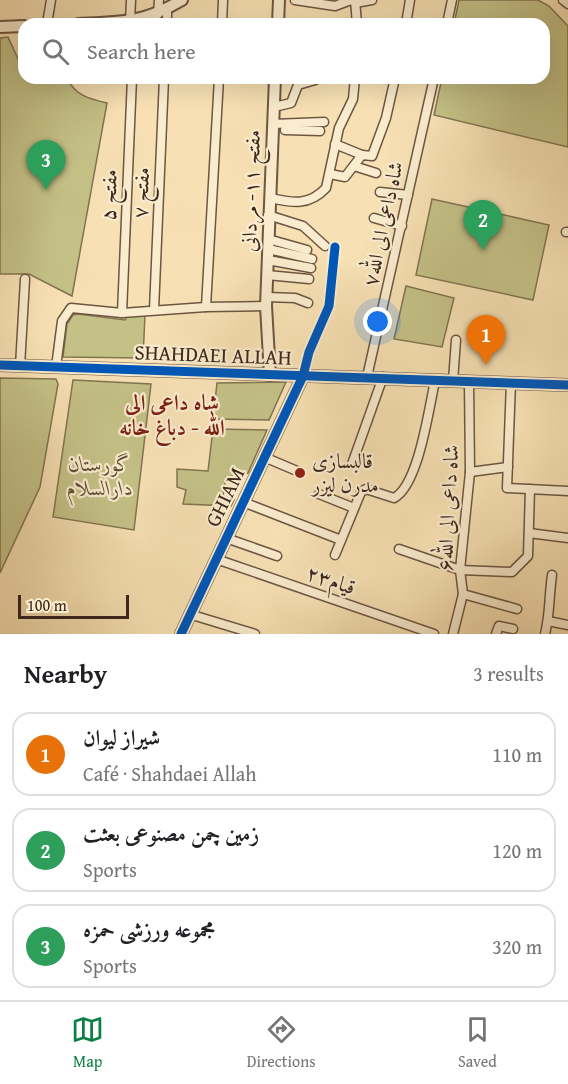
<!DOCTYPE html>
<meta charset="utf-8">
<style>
:root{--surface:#fff;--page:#f6f6f6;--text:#202124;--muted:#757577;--line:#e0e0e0;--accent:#0b8043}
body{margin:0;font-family:"Gentium Book Plus",Amiri,serif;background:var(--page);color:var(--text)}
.scale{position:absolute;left:18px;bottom:15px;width:111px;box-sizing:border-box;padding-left:6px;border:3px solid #3f271d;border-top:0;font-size:16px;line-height:21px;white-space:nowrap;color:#3f271d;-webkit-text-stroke:4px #faecce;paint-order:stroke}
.you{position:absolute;left:378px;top:322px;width:21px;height:21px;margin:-15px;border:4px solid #fff;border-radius:50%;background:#1a73e8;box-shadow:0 0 0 9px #1a73e833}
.badge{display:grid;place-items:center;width:39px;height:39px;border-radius:50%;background:var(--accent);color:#fff;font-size:20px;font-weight:700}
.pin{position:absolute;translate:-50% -50px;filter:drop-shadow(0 2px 3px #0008)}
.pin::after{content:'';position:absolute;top:32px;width:21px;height:18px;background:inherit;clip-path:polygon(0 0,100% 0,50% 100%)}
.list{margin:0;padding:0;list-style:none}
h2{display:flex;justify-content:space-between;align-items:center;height:78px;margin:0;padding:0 24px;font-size:26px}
h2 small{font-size:20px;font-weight:400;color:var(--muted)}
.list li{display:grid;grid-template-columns:39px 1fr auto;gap:18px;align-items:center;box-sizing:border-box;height:84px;margin:0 12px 12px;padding:0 12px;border:2px solid var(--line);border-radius:18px}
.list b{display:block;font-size:22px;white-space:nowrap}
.list p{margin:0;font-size:20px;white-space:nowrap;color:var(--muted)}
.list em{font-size:20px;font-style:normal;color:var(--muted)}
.icon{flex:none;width:33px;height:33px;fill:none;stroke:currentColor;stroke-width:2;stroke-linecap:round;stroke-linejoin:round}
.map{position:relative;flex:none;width:568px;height:634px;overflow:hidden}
.search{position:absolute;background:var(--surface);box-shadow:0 6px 24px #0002;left:18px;right:18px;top:18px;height:66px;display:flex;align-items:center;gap:15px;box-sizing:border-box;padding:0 21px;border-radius:18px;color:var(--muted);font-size:22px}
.sheet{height:366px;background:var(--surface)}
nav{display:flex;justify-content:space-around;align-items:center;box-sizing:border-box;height:84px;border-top:2px solid var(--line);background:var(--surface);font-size:16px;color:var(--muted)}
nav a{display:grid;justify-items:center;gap:3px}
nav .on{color:var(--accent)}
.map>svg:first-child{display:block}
.green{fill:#c4c187;stroke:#827452;stroke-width:1.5}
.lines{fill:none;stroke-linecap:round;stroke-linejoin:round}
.minor-casing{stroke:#6d5643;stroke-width:11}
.tertiary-casing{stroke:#6d5643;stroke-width:14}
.minor{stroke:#faecce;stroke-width:8}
.tertiary{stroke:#faecce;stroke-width:10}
.cycleway-casing{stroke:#faecce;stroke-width:13}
.cycleway{stroke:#0057b8;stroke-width:9}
.poi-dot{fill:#8f2418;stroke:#faecce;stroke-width:2}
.labels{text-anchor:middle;stroke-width:4.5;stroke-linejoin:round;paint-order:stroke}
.street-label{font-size:21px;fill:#3f271d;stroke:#faecce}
.poi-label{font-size:21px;fill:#3f271d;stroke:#faecce;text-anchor:start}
.park-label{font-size:21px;font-style:italic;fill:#604e38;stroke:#faecce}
.neighbourhood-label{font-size:22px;font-weight:bold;fill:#7a1f14;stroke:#faecce}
</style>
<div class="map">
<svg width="568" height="634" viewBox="0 0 568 634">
<rect width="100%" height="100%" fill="#f7e1b4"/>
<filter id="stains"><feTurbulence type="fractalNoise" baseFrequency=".00333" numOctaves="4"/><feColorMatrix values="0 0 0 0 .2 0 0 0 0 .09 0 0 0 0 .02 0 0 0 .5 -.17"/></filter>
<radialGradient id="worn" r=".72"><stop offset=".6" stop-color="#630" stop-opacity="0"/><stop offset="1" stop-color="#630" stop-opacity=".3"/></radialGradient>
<!-- green -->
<g class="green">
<polygon points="459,0 538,0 549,6 568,26 568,147 434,115 442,78 544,78 544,24 454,24"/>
<path d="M 8,37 L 20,63 L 24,61 L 24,78 L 67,78 C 75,95 89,99 107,103 L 72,296 L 29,274 L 0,274 L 0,38 Z"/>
<polygon points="432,199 549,225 533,300 416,275"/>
<polygon points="406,286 454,298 442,347 394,339"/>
<polygon points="78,314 125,320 128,315 145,315 143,358 63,357 67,324 73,315"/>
<polygon points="0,378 56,379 58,384 40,487 0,573"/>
<polygon points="73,380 151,384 134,530 53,517"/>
<polygon points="286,382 269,420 213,419 217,383"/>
<polygon points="213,429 267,430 248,473 226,477 223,496 234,500 231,506 183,504 186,490 177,487 177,469 208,471"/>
</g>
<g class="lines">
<defs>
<g id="minor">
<polyline points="295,0 335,6 351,0"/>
<polyline points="355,0 357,24"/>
<polyline points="563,0 568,4"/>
<polyline points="355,3 372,0"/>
<polyline points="158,14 159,0"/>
<polyline points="130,22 131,0"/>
<polyline points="47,24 51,0"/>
<polyline points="167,24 167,9"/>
<polyline points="222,24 223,0"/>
<polyline points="406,24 410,0"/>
<polyline points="447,24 452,0"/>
<polyline points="274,107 291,103 298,85 315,80"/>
<polyline points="273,124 324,122"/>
<polyline points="285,130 320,131"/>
<polyline points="335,144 362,155"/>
<polyline points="354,166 376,173"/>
<polyline points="330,174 345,177 362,155 372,156 386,118 395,78"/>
<polyline points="380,192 408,195"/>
<path d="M 270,198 C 293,203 309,206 326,188 L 339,128 L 353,99 L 355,78"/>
<polyline points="268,215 303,226 325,246"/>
<polyline points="374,218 402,226"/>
<polyline points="566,232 568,232"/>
<polyline points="268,239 307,250"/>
<polyline points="268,249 312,259"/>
<polyline points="268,260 311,268"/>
<polyline points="267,275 309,279"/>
<polyline points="267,297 295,298 308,303"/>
<polyline points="206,307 219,78"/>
<polyline points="154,310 164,78"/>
<polyline points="122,313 132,78"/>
<polyline points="20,366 25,279"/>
<polyline points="56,367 62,321 71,308 122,313 206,307 266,306"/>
<polyline points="303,376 309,352 329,306 335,247"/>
<polyline points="367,377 434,78"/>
<polyline points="453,381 456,340"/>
<polyline points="511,382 507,488 568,491"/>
<polyline points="264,457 297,471"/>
<polyline points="352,464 383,377"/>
<polyline points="470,472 508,467"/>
<polyline points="319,494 354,508"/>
<polyline points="243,502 341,540"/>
<polyline points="529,533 568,538"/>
<polyline points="226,538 277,556"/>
<polyline points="399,549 460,570 512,572 528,556 530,489"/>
<path d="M 335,555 L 361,492 L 366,489 L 394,498 C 419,485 429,407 435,381"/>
<polyline points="216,559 434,634"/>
<polyline points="463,594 517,609"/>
<polyline points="189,614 255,634"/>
<polyline points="548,621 568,625"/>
<polyline points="453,634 463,594 460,570 470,472 469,382"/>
<polyline points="496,634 499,626 513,629"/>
<path d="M 545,634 C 550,614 549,596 552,575"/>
</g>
<g id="tertiary">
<path d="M 78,24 C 123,22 143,23 182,0"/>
<polyline points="278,24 279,0"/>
<polyline points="0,27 24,26"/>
<polyline points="0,365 568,385"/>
<polyline points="270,375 266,306 275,78"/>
<polyline points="181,634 303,376"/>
</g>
</defs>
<!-- minor casing -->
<use href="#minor" class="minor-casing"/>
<!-- tertiary casing -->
<use href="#tertiary" class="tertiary-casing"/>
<!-- minor -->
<use href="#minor" class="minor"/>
<!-- tertiary -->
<use href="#tertiary" class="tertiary"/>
<defs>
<g id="cycleway">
<polyline points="0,365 568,385"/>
<polyline points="181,634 303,376 309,352 329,306 335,247"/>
</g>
</defs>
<!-- cycleway casing -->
<use href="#cycleway" class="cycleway-casing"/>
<!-- cycleway -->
<use href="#cycleway" class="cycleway"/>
</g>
<!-- markers -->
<circle class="poi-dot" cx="300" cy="473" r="6"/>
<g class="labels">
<!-- street labels -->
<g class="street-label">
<text transform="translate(251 191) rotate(-88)" y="7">مفتح ۱۱- مردانی</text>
<text transform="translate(141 193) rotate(-87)" y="7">مفتح ۷</text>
<text transform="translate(109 195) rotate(-88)" y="7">مفتح ۵</text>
<text transform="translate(383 224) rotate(-78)" y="7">شاه داعی الی الله۷</text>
<text transform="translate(213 355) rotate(2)" y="7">SHAHDAEI ALLAH</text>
<text transform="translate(225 497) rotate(-64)" y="7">GHIAM</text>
<text transform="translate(448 508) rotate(-87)" y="7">شاه داعی الی الله۶</text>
<text transform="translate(331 580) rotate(19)" y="7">قیام۲۳</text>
</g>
<!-- poi labels -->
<g class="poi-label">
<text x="312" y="468">قالبسازی<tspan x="312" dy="24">مدرن لیزر</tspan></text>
</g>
<!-- park labels -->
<g class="park-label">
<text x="100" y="471">گورستان<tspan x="100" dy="24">دارالسلام</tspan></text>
</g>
<!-- neighbourhood labels -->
<g class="neighbourhood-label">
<text x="172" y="410">شاه داعی الی<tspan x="172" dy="25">الله - دباغ خانه</tspan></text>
</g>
</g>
<rect width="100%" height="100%" filter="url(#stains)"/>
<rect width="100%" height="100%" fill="url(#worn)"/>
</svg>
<div class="scale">100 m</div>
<div class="you"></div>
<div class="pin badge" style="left:486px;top:365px;background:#e8710a">1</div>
<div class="pin badge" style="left:483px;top:250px;background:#2e9e5b">2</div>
<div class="pin badge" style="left:46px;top:190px;background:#2e9e5b">3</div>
<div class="search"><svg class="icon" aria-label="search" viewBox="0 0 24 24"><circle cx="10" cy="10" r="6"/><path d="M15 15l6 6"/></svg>Search here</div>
</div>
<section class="sheet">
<h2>Nearby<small>3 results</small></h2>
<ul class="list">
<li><span class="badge" style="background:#e8710a">1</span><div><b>شیراز لیوان</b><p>Café · Shahdaei Allah</p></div><em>110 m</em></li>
<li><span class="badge" style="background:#2e9e5b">2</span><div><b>زمین چمن مصنوعی بعثت</b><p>Sports</p></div><em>120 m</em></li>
<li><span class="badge" style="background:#2e9e5b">3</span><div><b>مجموعه ورزشی حمزه</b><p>Sports</p></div><em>320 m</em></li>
</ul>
</section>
<nav>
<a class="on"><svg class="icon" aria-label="map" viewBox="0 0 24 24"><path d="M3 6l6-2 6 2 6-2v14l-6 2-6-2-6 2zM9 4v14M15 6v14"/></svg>Map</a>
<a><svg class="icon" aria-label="directions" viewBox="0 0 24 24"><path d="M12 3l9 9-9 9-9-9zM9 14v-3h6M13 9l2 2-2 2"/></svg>Directions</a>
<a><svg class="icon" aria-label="saved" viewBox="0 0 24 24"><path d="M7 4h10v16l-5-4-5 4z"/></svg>Saved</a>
</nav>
